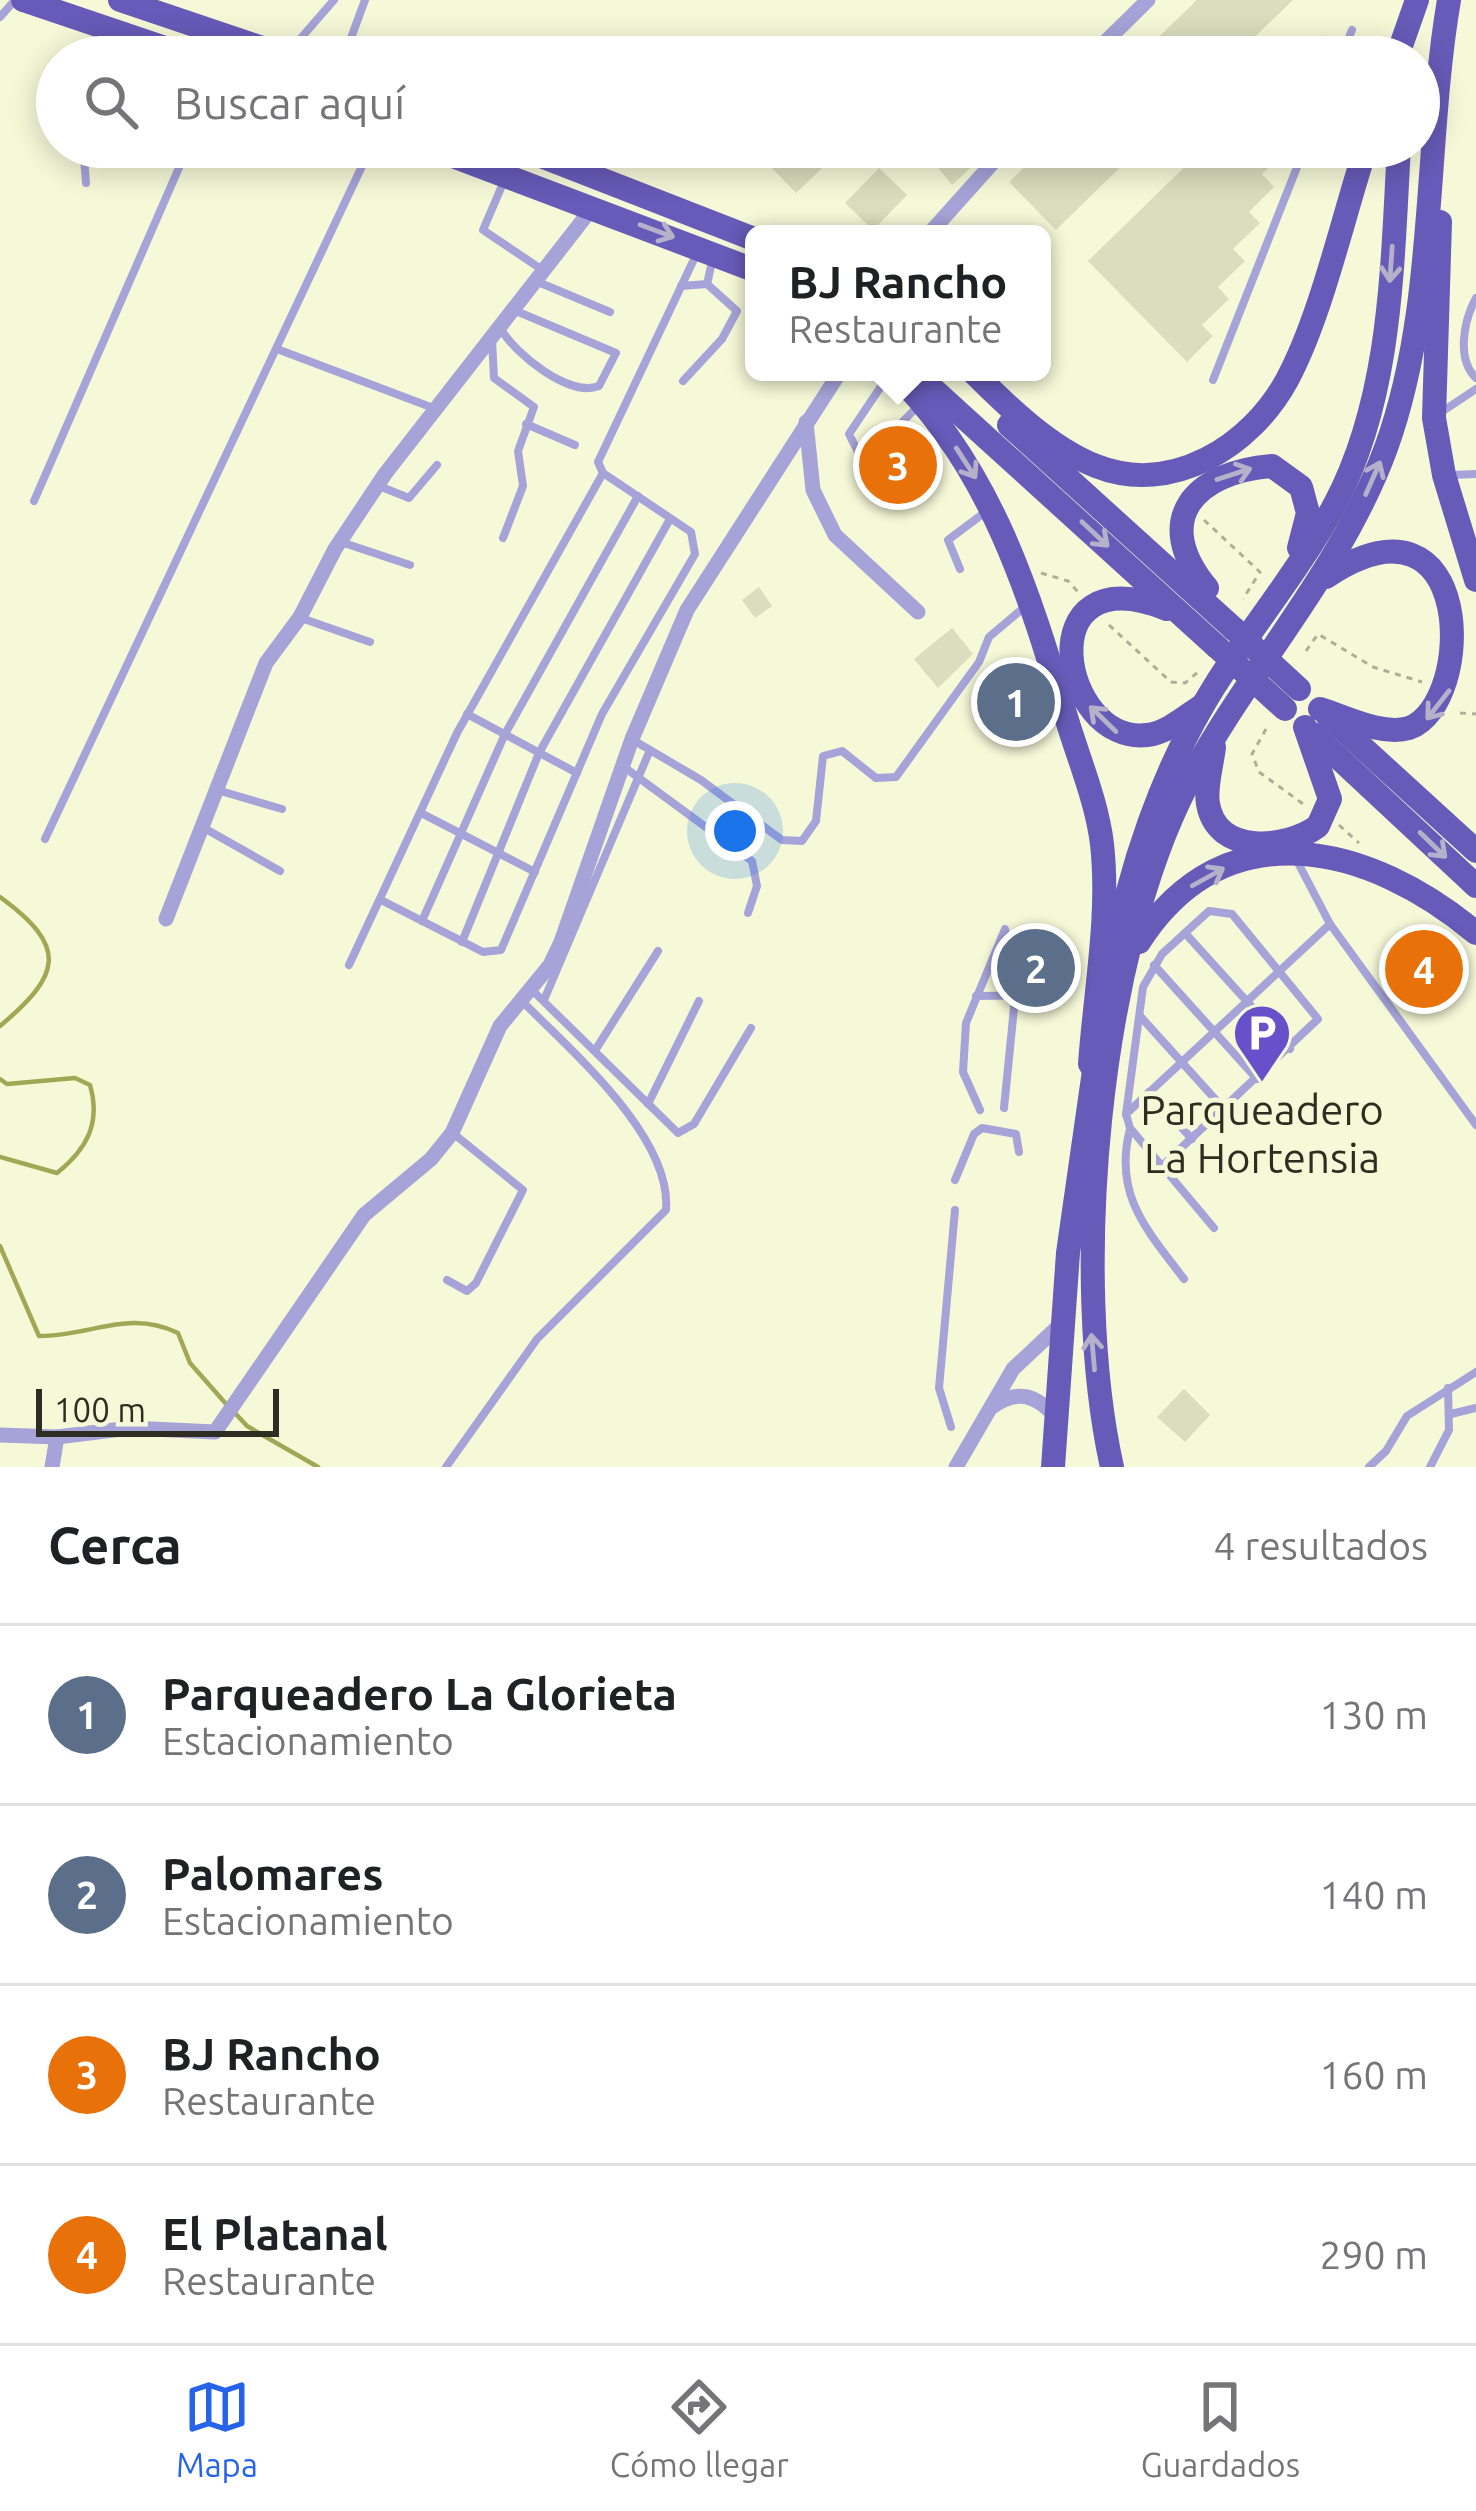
<!DOCTYPE html>
<html lang="es">
<meta charset="utf-8">
<style>
:root{--surface:#fff;--page:#f6f6f6;--text:#202124;--muted:#757577;--line:#e0e0e0;--accent:#2563eb}
body{margin:0;font-family:Ubuntu,sans-serif;background:var(--page);color:var(--text)}
.scale{position:absolute;left:36px;bottom:30px;width:243px;box-sizing:border-box;padding-left:12px;border:6px solid #2d2e21;border-top:0;font-size:33px;line-height:42px;white-space:nowrap;color:#2d2e21;-webkit-text-stroke:9px #f5f9d8;paint-order:stroke}
.you{position:absolute;left:735px;top:831px;width:42px;height:42px;margin:-30px;border:9px solid #fff;border-radius:50%;background:#1a73e8;box-shadow:0 0 0 18px #1a73e833}
.badge{display:grid;place-items:center;width:78px;height:78px;border-radius:50%;background:var(--accent);color:#fff;font-size:39px;font-weight:700}
.pin{position:absolute;translate:-50% -50%;border:6px solid #fff;box-shadow:0 3px 12px #0006}
.popup{position:absolute;left:745px;top:225px;width:306px;height:156px;box-sizing:border-box;display:grid;place-content:center;border-radius:18px;background:var(--surface);filter:drop-shadow(0 3px 9px #0005);font-size:39px;white-space:nowrap;color:var(--muted)}
.popup b{font-size:45px;color:var(--text)}
.popup::after{content:'';position:absolute;left:50%;top:100%;margin-left:-24px;border:24px solid transparent;border-top-color:var(--surface)}
.list{margin:0;padding:0;list-style:none}
h2{display:flex;justify-content:space-between;align-items:center;height:156px;margin:0;padding:0 48px;font-size:51px}
h2 small{font-size:39px;font-weight:400;color:var(--muted)}
.list li{display:grid;grid-template-columns:78px 1fr auto;gap:36px;align-items:center;box-sizing:border-box;height:180px;padding:0 48px;border-top:3px solid var(--line)}
.list b{display:block;font-size:45px;white-space:nowrap}
.list p{margin:0;font-size:39px;white-space:nowrap;color:var(--muted)}
.list em{font-size:39px;font-style:normal;color:var(--muted)}
.icon{flex:none;width:66px;height:66px;fill:none;stroke:currentColor;stroke-width:2;stroke-linecap:round;stroke-linejoin:round}
.map{position:relative;flex:none;width:1476px;height:1467px;overflow:hidden}
.search{position:absolute;background:var(--surface);box-shadow:0 6px 30px #0003;left:36px;right:36px;top:36px;height:132px;display:flex;align-items:center;gap:30px;box-sizing:border-box;padding:0 42px;border-radius:66px;color:var(--muted);font-size:45px}
.sheet{height:876px;background:var(--surface)}
nav{display:flex;justify-content:space-around;align-items:center;box-sizing:border-box;height:168px;border-top:3px solid var(--line);background:var(--surface);font-size:33px;color:var(--muted)}
nav a{display:grid;justify-items:center;gap:6px}
nav .on{color:var(--accent)}
.map>svg:first-child{display:block}
.lines{fill:none;stroke-linecap:round;stroke-linejoin:round}
.stream{stroke:#a1a855;stroke-width:4.5}
.building{fill:#dadebe}
.path{stroke:#adaf96;stroke-width:3;stroke-dasharray:6 6;stroke-linecap:butt}
.lane{stroke:#a6a3d8;stroke-width:8}
.street{stroke:#a6a3d8;stroke-width:15}
.primary{stroke:#685ab8;stroke-width:24}
.primary-bridge{stroke:#685ab8;stroke-width:24}
.oneway{stroke:#b6b1ca}
.labels{text-anchor:middle;stroke-width:10;stroke-linejoin:round;paint-order:stroke}
.poi-label{font-size:42px;fill:#2d2e21;stroke:#f5f9d8}
</style>
<div class="map">
<svg width="1476" height="1467" viewBox="0 0 1476 1467">
<rect width="100%" height="100%" fill="#f5f9d8"/>
<g class="lines">
<!-- stream -->
<g class="stream">
<path d="M 0,897 C 69,947 61,975 0,1026"/>
<path d="M 0,1079 L 7,1084 L 75,1078 L 90,1085 C 101,1123 87,1149 57,1173 L 0,1157"/>
<path d="M 0,1246 L 39,1336 C 92,1336 128,1309 178,1333 L 190,1363 L 227,1405"/>
<polyline points="235,1413 247,1426 318,1467"/>
</g>
</g>
<!-- building -->
<g class="building">
<polygon points="1197,0 1293,0 1234,57 1138,57"/>
<polygon points="1321,35 1333,47 1323,57 1298,57"/>
<polygon points="779,147 844,147 796,193 765,161"/>
<polygon points="921,147 975,147 983,156 952,185"/>
<polygon points="1045,147 1141,147 1056,230 1009,182"/>
<polygon points="1205,147 1290,147 1262,174 1274,187 1249,212 1260,223 1233,249 1245,261 1218,287 1229,299 1202,325 1213,336 1187,362 1088,261"/>
<polygon points="879,168 907,195 873,230 845,203"/>
<polygon points="759,587 772,606 755,618 742,600"/>
<polygon points="952,628 973,654 938,688 914,659"/>
<polygon points="1184,1389 1210,1415 1185,1442 1157,1417"/>
</g>
<g class="lines">
<!-- path -->
<g class="path">
<polyline points="1204,520 1260,572 1243,599"/>
<polyline points="1041,573 1068,581 1079,593"/>
<polyline points="1109,625 1171,682 1185,683 1198,672"/>
<polyline points="1306,651 1318,634 1373,667 1422,682"/>
<polyline points="1460,713 1476,714"/>
<polyline points="1266,729 1252,754 1259,772 1306,806"/>
<polyline points="1339,825 1359,843"/>
</g>
<!-- lane -->
<g class="lane">
<polyline points="0,17 15,0"/>
<polyline points="288,53 334,0"/>
<polyline points="344,57 365,0"/>
<polyline points="1341,57 1352,30"/>
<polyline points="504,181 483,230 544,271"/>
<polyline points="86,183 84,158 92,147"/>
<polyline points="538,282 610,312"/>
<polyline points="681,286 707,284"/>
<path d="M 1476,298 C 1464,320 1456,359 1476,378"/>
<path d="M 501,329 C 515,354 570,398 599,386 L 616,353 L 516,311"/>
<polyline points="492,340 494,378 534,407 518,451 523,486 503,538"/>
<polyline points="277,349 436,409"/>
<polyline points="890,373 849,434 858,452 877,448 920,404"/>
<polyline points="1213,380 1305,147"/>
<polyline points="683,381 722,339 737,311 707,284 712,262"/>
<polyline points="1440,413 1476,389"/>
<polyline points="526,424 575,445"/>
<polyline points="1452,475 1476,474"/>
<polyline points="379,486 409,498 437,465"/>
<polyline points="34,501 188,147"/>
<polyline points="341,542 410,565"/>
<polyline points="960,569 948,540 988,510"/>
<polyline points="301,618 370,642"/>
<polyline points="467,714 577,773"/>
<polyline points="633,740 701,780 782,840 802,841 816,821 823,756 842,751 876,778 896,777 979,662 989,637 1027,605"/>
<polyline points="624,767 752,861 757,886 748,913"/>
<polyline points="217,790 282,809"/>
<polyline points="421,813 535,872"/>
<polyline points="204,828 280,871"/>
<polyline points="45,839 371,147"/>
<polyline points="1295,857 1330,924 1476,1125"/>
<polyline points="381,900 483,952 501,950 602,714 695,554 691,532 603,473 598,462 696,255"/>
<polyline points="422,921 505,734 638,496"/>
<polyline points="1185,933 1290,1049"/>
<polyline points="462,942 539,753 670,519"/>
<polyline points="349,965 457,733 603,473"/>
<polyline points="1154,965 1257,1079"/>
<polyline points="531,989 678,1133 694,1124 751,1028"/>
<polyline points="976,996 1058,995"/>
<polyline points="544,1000 650,750"/>
<polyline points="1140,1016 1224,1109"/>
<polyline points="596,1049 658,951"/>
<polyline points="1149,1092 1192,1139"/>
<polyline points="648,1104 699,1001"/>
<polyline points="980,1110 963,1072 966,1023 1005,929 1016,988 1004,1108"/>
<polyline points="1126,1114 1143,987 1162,954 1209,911 1232,914 1318,1019 1162,1166"/>
<path d="M 1130,1129 C 1113,1195 1147,1230 1184,1279"/>
<polyline points="955,1180 974,1134 982,1128 1016,1134 1019,1152"/>
<polyline points="1214,1228 1130,1128 1126,1114 1330,924"/>
<polyline points="447,1280 467,1291 476,1283 523,1190 454,1134"/>
<polyline points="1451,1414 1476,1408"/>
<polyline points="951,1427 939,1388 955,1210"/>
<path d="M 446,1467 L 537,1339 L 666,1210 C 672,1136 570,1050 521,1000"/>
<polyline points="1369,1467 1386,1451 1407,1416 1476,1372"/>
<polyline points="1430,1467 1449,1430 1448,1388"/>
</g>
<!-- street -->
<g class="street">
<polyline points="1090,57 1148,0"/>
<polyline points="929,234 1007,147"/>
<polyline points="806,422 813,490 835,535 918,612"/>
<polyline points="166,919 266,663 300,617 335,549 385,474 593,207"/>
<path d="M 992,1407 C 1017,1389 1035,1394 1056,1417"/>
<polyline points="0,1435 57,1437 130,1428 215,1432 364,1215 431,1159 452,1133 500,1026 550,965 561,942 632,739 687,610 840,372"/>
<polyline points="52,1467 57,1437"/>
<polyline points="956,1467 1013,1369 1063,1322"/>
</g>
<!-- primary -->
<g class="primary">
<polyline points="23,0 192,57"/>
<polyline points="120,0 289,57"/>
<polyline points="1397,57 1417,0"/>
<polyline points="429,147 754,270"/>
<polyline points="518,147 754,239"/>
<polyline points="1440,222 1434,418 1444,475 1476,580"/>
<path d="M 893,372 C 991,467 1029,593 1067,720 C 1079,760 1097,802 1102,844 C 1110,916 1095,992 1090,1064"/>
<polyline points="914,372 1217,647"/>
<path d="M 973,372 C 1007,406 1050,448 1096,466 C 1172,496 1251,446 1287,380 C 1321,317 1343,217 1366,147"/>
<polyline points="1009,425 1234,629"/>
<path d="M 1207,588 C 1151,520 1194,472 1272,466 L 1301,487 L 1308,513 L 1299,548"/>
<path d="M 1167,609 C 1026,553 1060,745 1147,735 C 1167,733 1186,716 1203,705"/>
<path d="M 1320,709 C 1346,717 1382,736 1409,728 C 1476,704 1476,477 1326,577"/>
<polyline points="1327,715 1476,851"/>
<polyline points="1313,734 1476,886"/>
<path d="M 1214,747 C 1212,765 1205,787 1208,804 C 1217,856 1287,849 1318,826 L 1330,799 L 1305,727"/>
<path d="M 1139,942 C 1226,807 1371,845 1476,933"/>
<path d="M 1111,968 C 1128,872 1162,770 1214,687 C 1253,625 1301,568 1335,504 C 1392,396 1392,266 1399,147"/>
<polyline points="1053,1467 1068,1253 1097,1050"/>
<path d="M 1112,1467 C 1070,1278 1097,957 1188,783 C 1249,668 1340,573 1386,448 C 1437,308 1424,146 1449,0"/>
</g>
<!-- primary-bridge -->
<g class="primary-bridge">
<polyline points="1234,629 1299,689"/>
<polyline points="1217,647 1285,709"/>
</g>
</g>
<!-- one-way arrows -->
<defs><path id="oneway-shaft" d="M-6 0H5M1.5-3L5.5 0L1.5 3" fill="none" stroke-width="1.6" stroke-linecap="round" stroke-linejoin="round" transform="scale(3)"/></defs>
<g class="oneway">
<use href="#oneway-shaft" transform="translate(657 231) rotate(20)"/>
<use href="#oneway-shaft" transform="translate(1391 264) rotate(94)"/>
<use href="#oneway-shaft" transform="translate(966 463) rotate(57)"/>
<use href="#oneway-shaft" transform="translate(1234 474) rotate(-18)"/>
<use href="#oneway-shaft" transform="translate(1373 478) rotate(-66)"/>
<use href="#oneway-shaft" transform="translate(1095 534) rotate(43)"/>
<use href="#oneway-shaft" transform="translate(1438 705) rotate(128)"/>
<use href="#oneway-shaft" transform="translate(1103 719) rotate(-136)"/>
<use href="#oneway-shaft" transform="translate(1433 845) rotate(44)"/>
<use href="#oneway-shaft" transform="translate(1208 877) rotate(-29)"/>
<use href="#oneway-shaft" transform="translate(1093 1352) rotate(-95)"/>
</g>
<!-- icons -->
<defs>
<symbol id="parking-pin" viewBox="-11 -11 22 30"><path d="M0 17L-7.5 6A9.5 9.5 0 1 1 7.5 6Z" fill="#6751ca" stroke="#f5f9d8"/><path d="M-3.5-5.5H1a3.5 3.5 0 0 1 0 7H-1V5.5H-3.5ZM-1-3.4V-.6H.8a1.4 1.4 0 0 0 0-2.8Z" fill="#fff"/></symbol>
</defs>
<g fill-rule="evenodd">
<use href="#parking-pin" x="1229" y="1000" width="66" height="90"/>
</g>
<g class="labels">
<!-- poi labels -->
<g class="poi-label">
<text x="1262" y="1125">Parqueadero<tspan x="1262" dy="48">La Hortensia</tspan></text>
</g>
</g>
</svg>
<div class="scale">100 m</div>
<div class="you"></div>
<div class="pin badge" style="left:1016px;top:702px;background:#5c6f8a">1</div>
<div class="pin badge" style="left:1036px;top:968px;background:#5c6f8a">2</div>
<div class="pin badge" style="left:898px;top:465px;background:#e8710a">3</div>
<div class="popup"><b>BJ Rancho</b>Restaurante</div>
<div class="pin badge" style="left:1424px;top:969px;background:#e8710a">4</div>
<div class="search"><svg class="icon" aria-label="search" viewBox="0 0 24 24"><circle cx="10" cy="10" r="6"/><path d="M15 15l6 6"/></svg>Buscar aquí</div>
</div>
<section class="sheet">
<h2>Cerca<small>4 resultados</small></h2>
<ul class="list">
<li><span class="badge" style="background:#5c6f8a">1</span><div><b>Parqueadero La Glorieta</b><p>Estacionamiento</p></div><em>130 m</em></li>
<li><span class="badge" style="background:#5c6f8a">2</span><div><b>Palomares</b><p>Estacionamiento</p></div><em>140 m</em></li>
<li><span class="badge" style="background:#e8710a">3</span><div><b>BJ Rancho</b><p>Restaurante</p></div><em>160 m</em></li>
<li><span class="badge" style="background:#e8710a">4</span><div><b>El Platanal</b><p>Restaurante</p></div><em>290 m</em></li>
</ul>
</section>
<nav>
<a class="on"><svg class="icon" aria-label="map" viewBox="0 0 24 24"><path d="M3 6l6-2 6 2 6-2v14l-6 2-6-2-6 2zM9 4v14M15 6v14"/></svg>Mapa</a>
<a><svg class="icon" aria-label="directions" viewBox="0 0 24 24"><path d="M12 3l9 9-9 9-9-9zM9 14v-3h6M13 9l2 2-2 2"/></svg>Cómo llegar</a>
<a><svg class="icon" aria-label="saved" viewBox="0 0 24 24"><path d="M7 4h10v16l-5-4-5 4z"/></svg>Guardados</a>
</nav>
